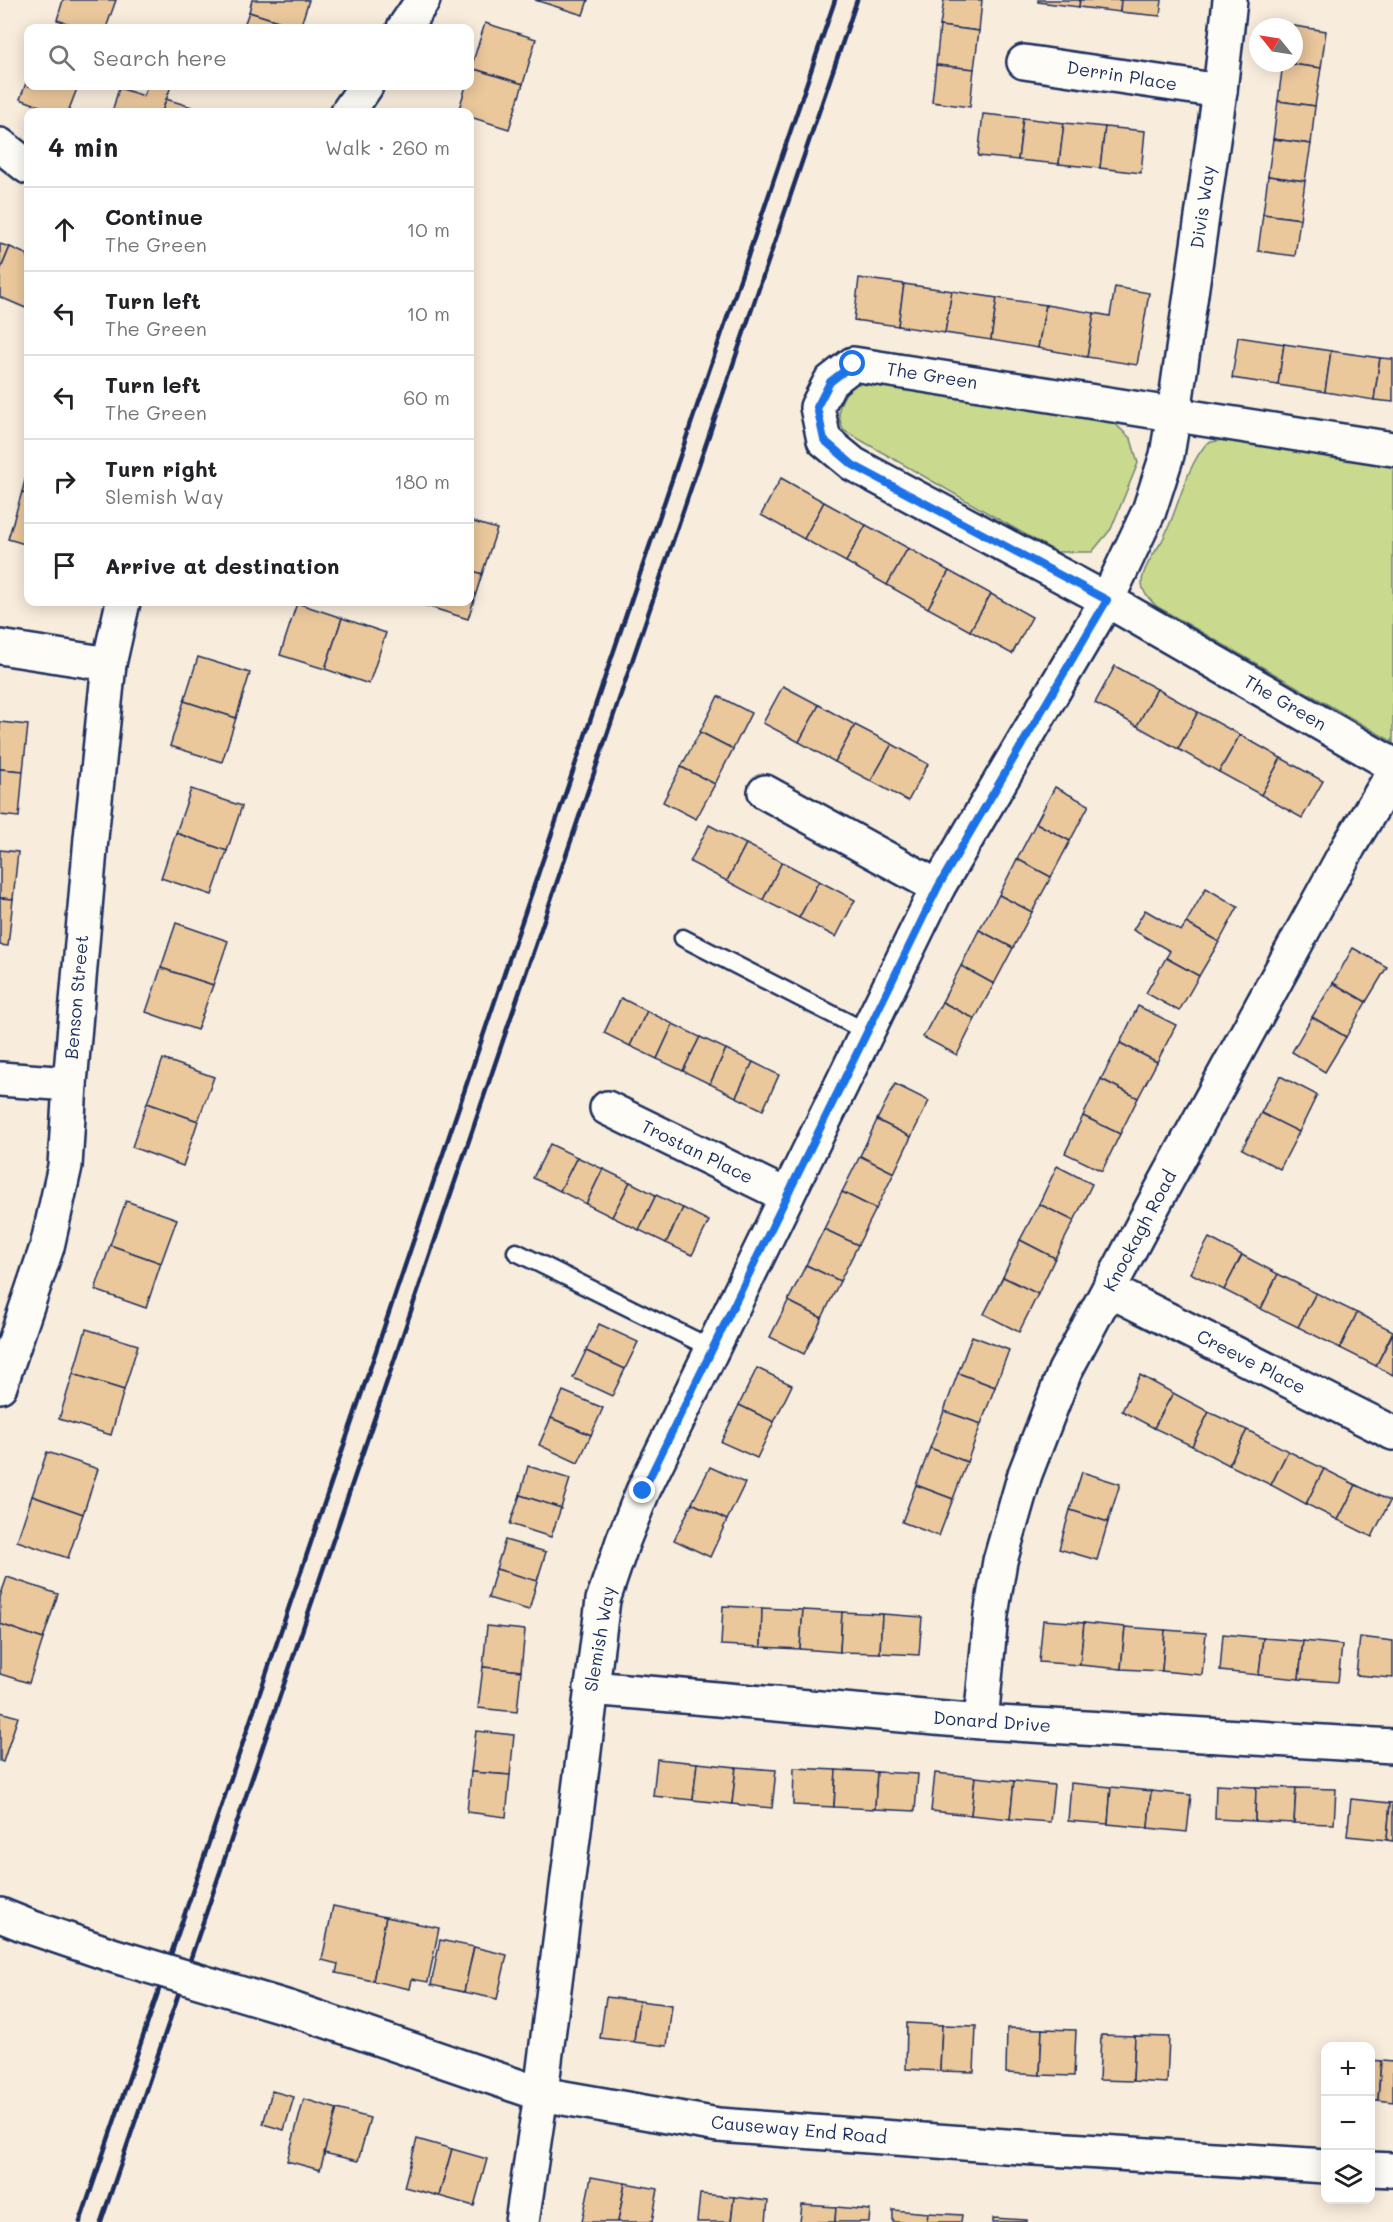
<!DOCTYPE html>
<meta charset="utf-8">
<style>
:root{--surface:#fff;--page:#f6f6f6;--text:#202124;--muted:#757577;--line:#e0e0e0}
body{margin:0;font-family:Mali,sans-serif;background:var(--page);color:var(--text)}
.controls{position:absolute;right:18px;bottom:18px;display:grid;overflow:hidden;border-radius:12px;box-shadow:0 3px 15px #0003}
.controls button{width:54px;height:54px;display:grid;place-items:center;padding:0;border:0;border-bottom:2px solid var(--line);background:var(--surface);color:var(--text);font:30px sans-serif}
.compass{position:absolute;left:1249px;top:18px;width:54px;height:54px;border-radius:50%;background:var(--surface);box-shadow:0 3px 15px #0003;rotate:300deg}
.stop{position:absolute;width:18px;height:18px;margin:-14px;border:4px solid #1a73e8;border-radius:50%;background:#fff}
.stop.end{background:#1a73e8;border-color:#fff;box-shadow:0 2px 6px #0008}
.list{margin:0;padding:0;list-style:none}
h2{display:flex;justify-content:space-between;align-items:center;height:78px;margin:0;padding:0 24px;font-size:26px}
h2 small{font-size:20px;font-weight:400;color:var(--muted)}
.list li{display:grid;grid-template-columns:39px 1fr auto;gap:18px;align-items:center;box-sizing:border-box;height:84px;padding:0 24px;border-top:2px solid var(--line)}
.list b{display:block;font-size:22px;white-space:nowrap}
.list p{margin:0;font-size:20px;white-space:nowrap;color:var(--muted)}
.list em{font-size:20px;font-style:normal;color:var(--muted)}
.icon{flex:none;width:33px;height:33px;fill:none;stroke:currentColor;stroke-width:2;stroke-linecap:round;stroke-linejoin:round}
.map{position:relative;flex:none;width:1393px;height:2222px;overflow:hidden}
.search{position:absolute;background:var(--surface);box-shadow:0 3px 15px #0003;left:24px;top:24px;width:450px;height:66px;display:flex;align-items:center;gap:15px;box-sizing:border-box;padding:0 21px;border-radius:12px;color:var(--muted);font-size:22px}
.panel{position:absolute;background:var(--surface);box-shadow:0 3px 15px #0003;left:24px;top:108px;width:450px;height:498px;border-radius:12px}
.map>svg:first-child{display:block}
.green{fill:#c9d98d;stroke:#728476;stroke-width:1.5}
.building{fill:#ebc79c;stroke:#1b2f5e;stroke-width:1.5}
.lines{fill:none;stroke-linecap:round;stroke-linejoin:round}
.lane-casing{stroke:#1b2f5e;stroke-width:21}
.street-casing{stroke:#1b2f5e;stroke-width:38}
.lane{stroke:#fdfcf7;stroke-width:16}
.street{stroke:#fdfcf7;stroke-width:33}
.rail{stroke:#1b2f5e;stroke-width:4.5}
.street-bridge-casing{stroke:#1b2f5e;stroke-width:38;stroke-linecap:butt}
.street-bridge{stroke:#fdfcf7;stroke-width:33}
.route{stroke:#1a73e8;stroke-width:8}
.labels{text-anchor:middle;stroke-width:4.5;stroke-linejoin:round;paint-order:stroke}
.street-label{font-size:18px;fill:#1b2f5e;stroke:#fdfcf7}
</style>
<div class="map">
<svg width="1393" height="2222" viewBox="0 0 1393 2222">
<rect width="100%" height="100%" fill="#f8ecdc"/>
<filter id="ink" filterUnits="userSpaceOnUse"><feTurbulence type="fractalNoise" baseFrequency=".0167" numOctaves="2"/><feDisplacementMap in="SourceGraphic" scale="12" xChannelSelector="R" yChannelSelector="G"/><feConvolveMatrix kernelMatrix="1 2 1 2 8 2 1 2 1" color-interpolation-filters="sRGB"/></filter>
<g filter="url(#ink)">
<!-- green -->
<g class="green">
<path d="M 866,383 L 1109,418 L 1131,439 L 1138,463 L 1111,529 L 1092,552 L 1056,552 L 843,430 C 835,408 840,403 851,384 Z"/>
<path d="M 1227,439 L 1393,464 L 1393,742 L 1156,606 C 1150,599 1142,593 1142,583 C 1142,569 1155,552 1162,541 C 1179,509 1184,470 1207,443 Z"/>
</g>
<!-- building -->
<g class="building">
<polygon points="63,0 116,0 106,28 82,28 57,20"/>
<polygon points="252,0 309,0 300,28 249,12"/>
<polygon points="535,0 588,0 583,15"/>
<polygon points="944,0 982,0 979,31 940,26"/>
<polygon points="1038,0 1080,0 1079,7 1038,2"/>
<polygon points="1080,0 1121,0 1120,12 1079,7"/>
<polygon points="1121,0 1162,0 1160,16 1120,12"/>
<polygon points="249,12 300,28 243,28"/>
<polygon points="485,23 536,39 523,84 471,68"/>
<polygon points="1288,25 1326,31 1321,68 1283,63 1294,63 1294,27"/>
<polygon points="940,26 979,31 974,69 936,65"/>
<polygon points="1283,63 1321,68 1315,106 1278,101"/>
<polygon points="936,65 974,69 970,107 932,102"/>
<polygon points="471,68 523,84 509,129 470,117 470,112 458,112 466,86 470,86"/>
<polygon points="28,78 28,86 78,86 68,112 56,112 20,99"/>
<polygon points="147,86 171,86 162,112 112,112 119,88 144,96"/>
<polygon points="166,99 208,112 162,112"/>
<polygon points="1278,101 1315,106 1311,144 1273,139"/>
<polygon points="983,114 1023,118 1018,160 978,156"/>
<polygon points="1023,118 1064,123 1059,164 1018,160"/>
<polygon points="1064,123 1105,127 1100,168 1059,164"/>
<polygon points="1105,127 1145,131 1141,173 1100,168"/>
<polygon points="1273,139 1311,144 1305,181 1268,176"/>
<polygon points="1268,176 1305,181 1300,219 1263,214"/>
<polygon points="1263,214 1300,219 1295,256 1258,251"/>
<polygon points="0,244 10,247 0,271"/>
<polygon points="10,247 28,255 28,309 0,297 0,271"/>
<polygon points="859,278 904,284 898,326 854,320"/>
<polygon points="904,284 952,291 945,333 898,326"/>
<polygon points="1115,287 1149,293 1137,365 1087,357 1094,313 1110,316"/>
<polygon points="952,291 997,298 991,340 945,333"/>
<polygon points="997,298 1046,305 1038,348 991,340"/>
<polygon points="1046,305 1094,313 1087,357 1038,348"/>
<polygon points="1238,337 1284,344 1278,385 1232,378"/>
<polygon points="1284,344 1331,351 1325,392 1278,385"/>
<polygon points="1331,351 1380,358 1374,400 1325,392"/>
<polygon points="1380,358 1393,359 1393,402 1374,400"/>
<polygon points="28,468 28,494 22,492"/>
<polygon points="781,478 824,502 804,539 761,515"/>
<polygon points="22,492 28,494 28,545 8,539"/>
<polygon points="824,502 866,525 846,562 804,539"/>
<polygon points="470,521 497,529 482,574 470,570"/>
<polygon points="866,525 908,548 887,585 846,562"/>
<polygon points="908,548 949,571 928,608 887,585"/>
<polygon points="470,570 482,574 468,619 417,603 470,602"/>
<polygon points="949,571 991,594 970,631 928,608"/>
<polygon points="991,594 1032,617 1012,654 970,631"/>
<polygon points="297,603 342,618 325,669 280,655"/>
<polygon points="342,618 386,633 369,684 325,669"/>
<polygon points="198,657 250,673 236,718 184,701"/>
<polygon points="1115,666 1157,689 1137,726 1095,703"/>
<polygon points="783,686 819,705 799,742 763,723"/>
<polygon points="1157,689 1198,712 1178,749 1137,726"/>
<polygon points="718,696 751,713 733,749 700,732"/>
<polygon points="184,701 236,718 222,762 170,746"/>
<polygon points="819,705 855,725 835,762 799,742"/>
<polygon points="1198,712 1240,735 1219,772 1178,749"/>
<polygon points="0,722 28,725 23,771 0,769"/>
<polygon points="855,725 892,744 871,781 835,762"/>
<polygon points="700,732 733,749 715,784 681,767"/>
<polygon points="1240,735 1281,758 1261,795 1219,772"/>
<polygon points="892,744 928,764 908,801 871,781"/>
<polygon points="1281,758 1323,781 1302,818 1261,795"/>
<polygon points="681,767 715,784 696,819 663,802"/>
<polygon points="0,769 23,771 19,817 0,815"/>
<polygon points="1055,787 1089,805 1070,841 1036,823"/>
<polygon points="191,789 242,806 227,851 176,833"/>
<polygon points="1036,823 1070,841 1051,877 1017,859"/>
<polygon points="709,825 746,844 727,881 690,862"/>
<polygon points="176,833 227,851 212,895 161,878"/>
<polygon points="746,844 782,862 763,900 727,881"/>
<polygon points="0,850 18,852 13,899 0,898"/>
<polygon points="1017,859 1051,877 1032,912 999,895"/>
<polygon points="782,862 819,881 799,918 763,900"/>
<polygon points="819,881 855,900 836,937 799,918"/>
<polygon points="1206,888 1238,907 1219,942 1186,923"/>
<polygon points="999,895 1032,912 1013,948 979,930"/>
<polygon points="0,898 13,899 8,946 0,945"/>
<polygon points="1145,910 1181,931 1186,923 1219,942 1199,976 1166,958 1170,951 1133,930"/>
<polygon points="176,923 228,941 213,985 161,968"/>
<polygon points="979,930 1013,948 994,984 961,966"/>
<polygon points="1353,948 1387,967 1366,1002 1333,983"/>
<polygon points="1166,958 1199,976 1179,1011 1146,993"/>
<polygon points="961,966 994,984 975,1019 942,1002"/>
<polygon points="161,968 213,985 197,1030 146,1012"/>
<polygon points="1333,983 1366,1002 1346,1037 1312,1017"/>
<polygon points="621,998 647,1011 630,1046 604,1033"/>
<polygon points="942,1002 975,1019 957,1055 923,1037"/>
<polygon points="1138,1006 1176,1025 1157,1062 1120,1043"/>
<polygon points="647,1011 673,1024 657,1059 630,1046"/>
<polygon points="1312,1017 1346,1037 1325,1072 1292,1052"/>
<polygon points="673,1024 700,1037 683,1071 657,1059"/>
<polygon points="700,1037 726,1049 710,1084 683,1071"/>
<polygon points="1120,1043 1157,1062 1138,1098 1101,1079"/>
<polygon points="726,1049 753,1062 736,1097 710,1084"/>
<polygon points="163,1059 214,1077 198,1121 147,1103"/>
<polygon points="753,1062 779,1075 763,1110 736,1097"/>
<polygon points="1280,1076 1317,1095 1299,1132 1261,1113"/>
<polygon points="1101,1079 1138,1098 1120,1134 1083,1116"/>
<polygon points="895,1084 929,1101 911,1137 877,1120"/>
<polygon points="147,1103 198,1121 183,1166 132,1147"/>
<polygon points="1261,1113 1299,1132 1280,1169 1242,1149"/>
<polygon points="1083,1116 1120,1134 1102,1171 1065,1153"/>
<polygon points="877,1120 911,1137 894,1173 860,1156"/>
<polygon points="550,1144 577,1157 560,1191 533,1178"/>
<polygon points="860,1156 894,1173 876,1209 842,1192"/>
<polygon points="577,1157 603,1169 586,1204 560,1191"/>
<polygon points="1057,1166 1092,1184 1074,1221 1039,1204"/>
<polygon points="603,1169 630,1182 612,1217 586,1204"/>
<polygon points="630,1182 656,1195 639,1230 612,1217"/>
<polygon points="842,1192 876,1209 858,1245 824,1229"/>
<polygon points="656,1195 683,1208 666,1243 639,1230"/>
<polygon points="126,1201 177,1219 161,1263 110,1245"/>
<polygon points="1039,1204 1074,1221 1055,1258 1020,1240"/>
<polygon points="683,1208 709,1221 692,1255 666,1243"/>
<polygon points="824,1229 858,1245 840,1281 806,1265"/>
<polygon points="1209,1238 1242,1255 1224,1290 1190,1273"/>
<polygon points="1020,1240 1055,1258 1038,1294 1003,1277"/>
<polygon points="110,1245 161,1263 146,1308 95,1290"/>
<polygon points="1242,1255 1278,1274 1261,1309 1224,1290"/>
<polygon points="806,1265 840,1281 822,1318 788,1301"/>
<polygon points="1278,1274 1316,1293 1298,1327 1261,1309"/>
<polygon points="1003,1277 1038,1294 1019,1332 984,1314"/>
<polygon points="1316,1293 1357,1313 1340,1348 1298,1327"/>
<polygon points="788,1301 822,1318 804,1354 770,1337"/>
<polygon points="1357,1313 1393,1331 1376,1366 1340,1348"/>
<polygon points="599,1324 638,1342 625,1369 586,1351"/>
<polygon points="86,1329 138,1345 124,1390 73,1374"/>
<polygon points="1393,1333 1393,1375 1376,1366"/>
<polygon points="972,1336 1009,1350 995,1387 958,1373"/>
<polygon points="586,1351 625,1369 612,1396 573,1378"/>
<polygon points="757,1368 792,1385 774,1422 739,1405"/>
<polygon points="958,1373 995,1387 981,1424 944,1411"/>
<polygon points="73,1374 124,1390 111,1435 59,1419"/>
<polygon points="1140,1375 1173,1393 1154,1428 1122,1411"/>
<polygon points="563,1391 603,1408 591,1435 551,1418"/>
<polygon points="1173,1393 1209,1412 1192,1446 1154,1428"/>
<polygon points="739,1405 774,1422 757,1458 721,1442"/>
<polygon points="944,1411 981,1424 967,1462 930,1448"/>
<polygon points="1209,1412 1247,1430 1229,1465 1192,1446"/>
<polygon points="551,1418 591,1435 578,1463 539,1445"/>
<polygon points="1247,1430 1288,1451 1271,1485 1229,1465"/>
<polygon points="930,1448 967,1462 953,1499 916,1485"/>
<polygon points="1288,1451 1324,1469 1306,1504 1271,1485"/>
<polygon points="47,1452 98,1469 83,1514 32,1496"/>
<polygon points="528,1466 570,1479 561,1508 520,1495"/>
<polygon points="710,1467 745,1483 727,1520 692,1503"/>
<polygon points="1324,1469 1356,1485 1338,1520 1306,1504"/>
<polygon points="1082,1472 1120,1484 1108,1522 1070,1510"/>
<polygon points="916,1485 953,1499 939,1536 902,1522"/>
<polygon points="1356,1485 1390,1501 1372,1537 1338,1520"/>
<polygon points="520,1495 561,1508 551,1537 510,1524"/>
<polygon points="32,1496 83,1514 68,1558 17,1541"/>
<polygon points="692,1503 727,1520 710,1557 674,1540"/>
<polygon points="1070,1510 1108,1522 1097,1560 1059,1549"/>
<polygon points="505,1540 546,1552 537,1581 496,1569"/>
<polygon points="496,1569 537,1581 529,1610 488,1598"/>
<polygon points="7,1577 58,1594 43,1639 0,1624 0,1597"/>
<polygon points="723,1606 762,1608 761,1647 721,1645"/>
<polygon points="762,1608 803,1610 800,1649 761,1647"/>
<polygon points="803,1610 842,1612 840,1652 800,1649"/>
<polygon points="842,1612 882,1614 880,1653 840,1652"/>
<polygon points="882,1614 922,1617 919,1655 880,1653"/>
<polygon points="1043,1620 1084,1623 1080,1665 1039,1662"/>
<polygon points="1084,1623 1125,1627 1121,1669 1080,1665"/>
<polygon points="0,1624 43,1639 29,1683 0,1674"/>
<polygon points="487,1626 525,1630 521,1671 483,1667"/>
<polygon points="1125,1627 1165,1630 1162,1671 1121,1669"/>
<polygon points="1165,1630 1206,1633 1202,1675 1162,1671"/>
<polygon points="1223,1634 1263,1638 1259,1675 1220,1671"/>
<polygon points="1360,1637 1393,1641 1393,1678 1356,1675"/>
<polygon points="1263,1638 1303,1641 1299,1679 1259,1675"/>
<polygon points="1303,1641 1342,1645 1338,1682 1299,1679"/>
<polygon points="483,1667 521,1671 517,1712 478,1708"/>
<polygon points="0,1712 18,1717 3,1762 0,1761"/>
<polygon points="476,1731 514,1735 510,1775 471,1772"/>
<polygon points="657,1759 697,1763 693,1800 653,1796"/>
<polygon points="697,1763 736,1767 732,1804 693,1800"/>
<polygon points="736,1767 776,1770 772,1808 732,1804"/>
<polygon points="794,1768 836,1770 834,1807 793,1805"/>
<polygon points="836,1770 877,1772 875,1809 834,1807"/>
<polygon points="471,1772 510,1775 506,1817 467,1812"/>
<polygon points="877,1772 918,1774 915,1811 875,1809"/>
<polygon points="935,1773 975,1777 971,1815 931,1811"/>
<polygon points="975,1777 1014,1781 1010,1819 971,1815"/>
<polygon points="1014,1781 1054,1785 1050,1822 1010,1819"/>
<polygon points="1071,1783 1111,1787 1108,1824 1068,1821"/>
<polygon points="1216,1785 1256,1787 1255,1821 1215,1819"/>
<polygon points="1111,1787 1151,1791 1148,1828 1108,1824"/>
<polygon points="1256,1787 1296,1788 1294,1823 1255,1821"/>
<polygon points="1296,1788 1336,1789 1334,1824 1294,1823"/>
<polygon points="1151,1791 1191,1795 1187,1832 1148,1828"/>
<polygon points="1351,1799 1390,1803 1387,1840 1347,1836"/>
<polygon points="1390,1803 1393,1803 1393,1841 1387,1840"/>
<polygon points="333,1906 386,1917 373,1981 336,1973 338,1964 322,1960"/>
<polygon points="386,1917 439,1928 428,1982 412,1979 410,1989 373,1981"/>
<polygon points="440,1940 474,1947 464,1992 431,1985"/>
<polygon points="474,1947 507,1955 497,1999 464,1992"/>
<polygon points="606,1997 639,2001 634,2042 600,2038"/>
<polygon points="639,2001 672,2005 667,2046 634,2042"/>
<polygon points="907,2023 942,2025 940,2071 906,2069"/>
<polygon points="942,2025 976,2026 974,2072 940,2071"/>
<polygon points="1007,2028 1042,2029 1040,2075 1006,2073"/>
<polygon points="1042,2029 1076,2030 1074,2076 1040,2075"/>
<polygon points="1101,2035 1135,2036 1133,2081 1099,2080"/>
<polygon points="1135,2036 1169,2037 1167,2083 1133,2081"/>
<polygon points="1370,2060 1381,2061 1378,2100 1370,2100"/>
<polygon points="1381,2061 1393,2062 1393,2102 1378,2100"/>
<polygon points="272,2091 294,2097 284,2130 263,2124"/>
<polygon points="304,2099 337,2109 320,2170 287,2161"/>
<polygon points="337,2109 370,2118 358,2161 324,2153"/>
<polygon points="417,2139 452,2149 439,2196 404,2187"/>
<polygon points="452,2149 487,2159 474,2206 439,2196"/>
<polygon points="591,2177 625,2183 618,2222 582,2222"/>
<polygon points="625,2183 658,2189 652,2222 618,2222"/>
<polygon points="700,2194 734,2197 731,2222 697,2222"/>
<polygon points="734,2197 768,2201 766,2222 731,2222"/>
<polygon points="802,2205 836,2207 835,2222 800,2222"/>
<polygon points="836,2207 870,2210 869,2222 835,2222"/>
<polygon points="893,2210 928,2213 927,2222 893,2222"/>
<polygon points="928,2213 962,2215 961,2222 927,2222"/>
<polygon points="993,2218 1027,2220 1027,2222 993,2222"/>
</g>
<g class="lines">
<defs>
<g id="lane">
<polyline points="683,938 867,1032"/>
<polyline points="516,1252 713,1349"/>
</g>
<g id="street">
<polyline points="404,28 423,0"/>
<polyline points="1024,62 1220,91"/>
<polyline points="348,112 366,86"/>
<polyline points="0,145 28,167"/>
<polyline points="1393,449 853,364 830,382 817,407 824,440 853,464 1107,600 1393,765"/>
<polyline points="0,647 109,664"/>
<polyline points="765,792 938,887"/>
<polyline points="0,1079 70,1084"/>
<polyline points="607,1108 787,1196"/>
<polyline points="1109,1290 1393,1433"/>
<polyline points="0,1386 47,1247 65,1166 70,1084 91,838 109,664 123,602"/>
<polyline points="591,1688 981,1722 1393,1746"/>
<polyline points="981,1722 991,1615 1000,1561 1025,1474 1065,1371 1155,1202 1349,846 1393,774"/>
<polyline points="0,1915 30,1927"/>
<polyline points="289,2008 541,2094 718,2125 1019,2147 1326,2166"/>
<polyline points="1370,2169 1393,2170"/>
<polyline points="522,2222 539,2108 603,1600 623,1541 643,1491 938,887 1107,600 1149,511 1167,455 1174,413 1220,91 1230,0"/>
</g>
</defs>
<!-- lane casing -->
<use href="#lane" class="lane-casing"/>
<!-- street casing -->
<use href="#street" class="street-casing"/>
<!-- lane -->
<use href="#lane" class="lane"/>
<!-- street -->
<use href="#street" class="street"/>
<!-- rail -->
<g class="rail">
<polyline points="80,2222 835,0"/>
<polyline points="101,2222 857,0"/>
</g>
<defs>
<polyline id="street-bridge" points="30,1927 115,1956 289,2008"/>
</defs>
<!-- street-bridge casing -->
<use href="#street-bridge" class="street-bridge-casing"/>
<!-- street-bridge -->
<use href="#street-bridge" class="street-bridge"/>
</g>
</g>
<g class="lines" filter="url(#ink)">
<!-- route -->
<polyline class="route" points="643,1491 938,887 1107,600 853,465 824,440 817,407 830,382 853,364"/>
</g>
<g class="labels">
<!-- street labels -->
<g class="street-label">
<text transform="translate(1122 76) rotate(9)" y="6">Derrin Place</text>
<text transform="translate(1203 207) rotate(-82)" y="6">Divis Way</text>
<text transform="translate(932 376) rotate(9)" y="6">The Green</text>
<text transform="translate(1285 703) rotate(30)" y="6">The Green</text>
<text transform="translate(77 997) rotate(-85)" y="6">Benson Street</text>
<text transform="translate(697 1152) rotate(26)" y="6">Trostan Place</text>
<text transform="translate(1140 1231) rotate(-62)" y="6">Knockagh Road</text>
<text transform="translate(1251 1362) rotate(27)" y="6">Creeve Place</text>
<text transform="translate(600 1639) rotate(-80)" y="6">Slemish Way</text>
<text transform="translate(992 1722) rotate(4)" y="6">Donard Drive</text>
<text transform="translate(799 2130) rotate(5)" y="6">Causeway End Road</text>
</g>
</g>
</svg>
<div class="controls">
<button>+</button>
<button>−</button>
<button><svg class="icon" aria-label="layers" viewBox="0 0 24 24"><path d="M12 4l9 5-9 5-9-5zM3 14l9 5 9-5"/></svg></button>
</div>
<svg class="compass" viewBox="-18 -18 36 36"><path d="M0-13l5 13h-10z" fill="#e53935"/><path d="M0 13l5-13h-10z" fill="#757577"/></svg>
<div class="stop" style="left:853px;top:364px"></div>
<div class="stop end" style="left:643px;top:1491px"></div>
<div class="search"><svg class="icon" aria-label="search" viewBox="0 0 24 24"><circle cx="10" cy="10" r="6"/><path d="M15 15l6 6"/></svg>Search here</div>
<section class="panel">
<h2>4 min<small>Walk · 260 m</small></h2>
<ul class="list">
<li><svg class="icon" aria-label="ahead" viewBox="0 0 24 24"><path d="M12 20V5M6 11l6-6 6 6"/></svg><div><b>Continue</b><p>The Green</p></div><em>10 m</em></li>
<li><svg class="icon" aria-label="left" viewBox="0 0 24 24"><path d="M17 20v-9H6M10 6l-5 5 5 5"/></svg><div><b>Turn left</b><p>The Green</p></div><em>10 m</em></li>
<li><svg class="icon" aria-label="left" viewBox="0 0 24 24"><path d="M17 20v-9H6M10 6l-5 5 5 5"/></svg><div><b>Turn left</b><p>The Green</p></div><em>60 m</em></li>
<li><svg class="icon" aria-label="right" viewBox="0 0 24 24"><path d="M7 20v-9h11M14 6l5 5-5 5"/></svg><div><b>Turn right</b><p>Slemish Way</p></div><em>180 m</em></li>
<li><svg class="icon" aria-label="arrive" viewBox="0 0 24 24"><path d="M6 21V4h12l-3 4 3 4H6"/></svg><div><b>Arrive at destination</b></div></li>
</ul>
</section>
</div>
